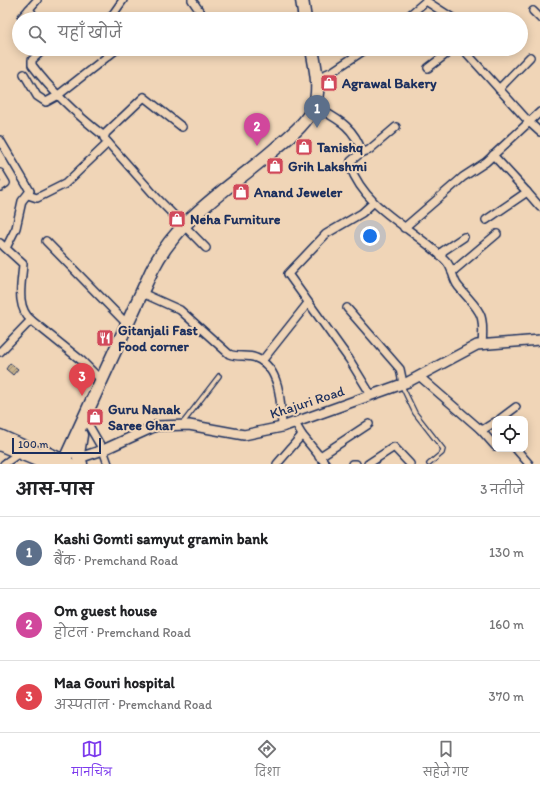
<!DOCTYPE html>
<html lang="hi">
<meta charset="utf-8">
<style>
:root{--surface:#fff;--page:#f2f2f2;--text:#202124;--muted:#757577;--line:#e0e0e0;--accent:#7c3aed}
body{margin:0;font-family:Itim,"Playpen Sans Deva",sans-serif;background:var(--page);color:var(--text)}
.controls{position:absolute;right:12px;bottom:12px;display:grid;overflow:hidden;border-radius:8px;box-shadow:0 2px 10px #0003}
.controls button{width:36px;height:36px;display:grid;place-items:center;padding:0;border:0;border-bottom:1px solid var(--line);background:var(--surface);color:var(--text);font:20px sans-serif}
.scale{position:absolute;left:12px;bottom:10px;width:89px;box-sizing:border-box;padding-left:4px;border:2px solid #1b2f5e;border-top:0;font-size:11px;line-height:14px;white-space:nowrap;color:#1b2f5e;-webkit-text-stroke:3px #f0d5b7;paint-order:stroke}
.you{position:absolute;left:370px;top:236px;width:14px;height:14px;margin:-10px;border:3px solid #fff;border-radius:50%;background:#1a73e8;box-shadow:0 0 0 6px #1a73e833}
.badge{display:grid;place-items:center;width:26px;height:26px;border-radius:50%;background:var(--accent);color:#fff;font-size:13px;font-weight:700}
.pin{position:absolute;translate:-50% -33px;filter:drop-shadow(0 1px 2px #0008)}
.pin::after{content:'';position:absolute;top:21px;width:14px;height:12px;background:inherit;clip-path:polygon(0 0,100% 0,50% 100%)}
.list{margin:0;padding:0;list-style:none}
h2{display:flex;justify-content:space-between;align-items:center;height:52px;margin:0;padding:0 16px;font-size:17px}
h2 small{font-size:13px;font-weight:400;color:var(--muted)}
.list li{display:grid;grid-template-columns:26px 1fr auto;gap:12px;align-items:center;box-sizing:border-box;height:72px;padding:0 16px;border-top:1px solid var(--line)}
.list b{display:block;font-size:15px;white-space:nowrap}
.list p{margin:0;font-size:13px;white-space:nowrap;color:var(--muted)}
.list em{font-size:13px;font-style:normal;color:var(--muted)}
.icon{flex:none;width:22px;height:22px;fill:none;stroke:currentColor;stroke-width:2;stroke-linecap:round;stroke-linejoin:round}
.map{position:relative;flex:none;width:540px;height:464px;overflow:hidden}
.search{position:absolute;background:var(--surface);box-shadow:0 2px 10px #0003;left:12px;right:12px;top:12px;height:44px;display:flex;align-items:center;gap:10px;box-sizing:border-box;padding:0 14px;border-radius:22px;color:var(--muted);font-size:15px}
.sheet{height:268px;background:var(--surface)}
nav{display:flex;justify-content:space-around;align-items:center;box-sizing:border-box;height:56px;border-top:1px solid var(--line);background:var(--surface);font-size:11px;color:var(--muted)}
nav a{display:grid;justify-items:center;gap:2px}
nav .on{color:var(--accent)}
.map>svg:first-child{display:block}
.building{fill:url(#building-hatch);stroke:#1b2f5e}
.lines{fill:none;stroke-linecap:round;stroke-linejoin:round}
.service-casing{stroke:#1b2f5e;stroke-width:6}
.minor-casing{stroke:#1b2f5e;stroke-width:10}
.tertiary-casing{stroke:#1b2f5e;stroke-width:12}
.trunk-casing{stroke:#1b2f5e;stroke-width:15}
.service{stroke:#f0d5b7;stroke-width:3.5}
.minor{stroke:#f0d5b7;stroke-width:7}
.tertiary{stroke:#f0d5b7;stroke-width:9}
.trunk{stroke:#f0d5b7;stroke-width:12}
.labels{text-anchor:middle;stroke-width:4;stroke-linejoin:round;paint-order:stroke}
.poi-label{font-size:14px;font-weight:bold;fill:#1b2f5e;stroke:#f0d5b7;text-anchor:start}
.street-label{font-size:14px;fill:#1b2f5e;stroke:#f0d5b7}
</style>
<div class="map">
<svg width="540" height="464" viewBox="0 0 540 464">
<defs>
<pattern id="building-hatch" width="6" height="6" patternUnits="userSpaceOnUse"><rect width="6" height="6" fill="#c8b28b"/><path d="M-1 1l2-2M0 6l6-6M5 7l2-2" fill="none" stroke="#a29175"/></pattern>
</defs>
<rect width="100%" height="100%" fill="#f0d5b7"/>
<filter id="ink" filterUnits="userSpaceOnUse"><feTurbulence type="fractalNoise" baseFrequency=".025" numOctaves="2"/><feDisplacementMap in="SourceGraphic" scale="8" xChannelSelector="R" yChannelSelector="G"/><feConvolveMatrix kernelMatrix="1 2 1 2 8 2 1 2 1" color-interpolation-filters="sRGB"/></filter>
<g filter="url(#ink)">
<!-- building -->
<polygon class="building" points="10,363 18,369 13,375 6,369"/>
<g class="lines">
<defs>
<g id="service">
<polyline points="401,384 415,413 443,449 442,453 429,464"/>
<polyline points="182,424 219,376"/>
</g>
<g id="minor">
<polyline points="192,0 205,19"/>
<polyline points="29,9 36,19"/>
<polyline points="533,11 540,18"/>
<polyline points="22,17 37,0"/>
<polyline points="113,19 111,17 123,0"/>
<polyline points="405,19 426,1 454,19"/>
<path d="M 44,49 L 32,60 L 32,65 C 53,93 77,115 104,136"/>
<polyline points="463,49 529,122 540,132"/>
<polyline points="428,68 453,49"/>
<polyline points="24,74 37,96 46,102 57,96 117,49"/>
<polyline points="321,76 333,71 366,49"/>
<polyline points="499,89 530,57"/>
<path d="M 314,106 C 337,119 353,125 362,152 L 351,161 L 350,166 C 367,212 415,228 446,261 C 453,268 452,278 458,286 C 479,312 485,309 482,345"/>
<polyline points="182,127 144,97 106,133 104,138 157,198 206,248"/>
<polyline points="0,140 30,191 22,201 16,228 6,248"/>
<polyline points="361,153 369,150 396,127"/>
<polyline points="493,155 527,192"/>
<polyline points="0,173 6,183 0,187"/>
<polyline points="28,195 37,198 65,184 108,143"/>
<polyline points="486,220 527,192 540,207"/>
<polyline points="404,228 463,177 486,162 540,112"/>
<polyline points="46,241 127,324"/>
<path d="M 0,243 L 23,264 C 22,282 15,306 31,320 L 0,352"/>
<polyline points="441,257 443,251 464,237"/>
<polyline points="452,272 497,234"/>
<path d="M 142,293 L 180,310 L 229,354 C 238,358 247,354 256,358 C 281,368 281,404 282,427"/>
<polyline points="347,308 400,369 403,383"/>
<polyline points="31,320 82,361 101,380"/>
<polyline points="262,361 308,303"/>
<polyline points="419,376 480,429 484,429 495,422"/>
<polyline points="371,395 349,359 288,274 326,234 362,213 373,203"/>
<polyline points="84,417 103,450 108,464"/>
<polyline points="500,419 516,407"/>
<polyline points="480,429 495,446"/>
<polyline points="302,435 326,464"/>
<polyline points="516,449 529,464"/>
<polyline points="319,457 369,424"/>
<polyline points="4,464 18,454"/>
<polyline points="277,464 302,435 295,423"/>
<polyline points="352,464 356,464"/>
<polyline points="368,464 394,447 410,464"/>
</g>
<g id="tertiary">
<polyline points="0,446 43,464"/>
<polyline points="44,450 73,464"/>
<polyline points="79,458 103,450 156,426 189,425 244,435 282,427 408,382 477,345 540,340"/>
</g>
<g id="trunk">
<polyline points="302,0 305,19"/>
<polyline points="0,436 45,456 59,464"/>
<path d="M 63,464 L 152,270 C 179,216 232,187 276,148 C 290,136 307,123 314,106 C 321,89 315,67 312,49"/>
<polyline points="81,464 78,454 81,435"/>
</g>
</defs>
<!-- service casing -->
<use href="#service" class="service-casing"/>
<!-- minor casing -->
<use href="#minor" class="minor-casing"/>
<!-- tertiary casing -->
<use href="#tertiary" class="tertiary-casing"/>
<!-- trunk casing -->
<use href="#trunk" class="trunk-casing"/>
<!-- service -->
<use href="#service" class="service"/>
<!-- minor -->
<use href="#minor" class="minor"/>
<!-- tertiary -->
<use href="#tertiary" class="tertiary"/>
<!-- trunk -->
<use href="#trunk" class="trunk"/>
</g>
</g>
<!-- icons -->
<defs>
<symbol id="shop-square" viewBox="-11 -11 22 22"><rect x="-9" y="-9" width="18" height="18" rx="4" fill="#d1495b" stroke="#f0d5b7"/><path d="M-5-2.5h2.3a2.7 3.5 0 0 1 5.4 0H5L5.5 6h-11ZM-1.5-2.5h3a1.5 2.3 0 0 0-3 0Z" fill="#fff"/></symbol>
<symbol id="restaurant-square" viewBox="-11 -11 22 22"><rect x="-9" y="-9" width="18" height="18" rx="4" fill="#d1495b" stroke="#f0d5b7"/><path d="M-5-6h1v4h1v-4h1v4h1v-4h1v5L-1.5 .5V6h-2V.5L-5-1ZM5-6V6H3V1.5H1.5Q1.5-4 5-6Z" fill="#fff"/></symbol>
</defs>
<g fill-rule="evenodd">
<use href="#shop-square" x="319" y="73" width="20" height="20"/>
<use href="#shop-square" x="294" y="137" width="20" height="20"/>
<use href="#shop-square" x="265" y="156" width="20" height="20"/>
<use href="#shop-square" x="231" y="182" width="20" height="20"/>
<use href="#shop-square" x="167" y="209" width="20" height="20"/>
<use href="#restaurant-square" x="95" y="328" width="20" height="20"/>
<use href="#shop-square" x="85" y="407" width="20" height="20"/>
</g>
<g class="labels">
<!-- poi labels -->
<g class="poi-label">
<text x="342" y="88">Agrawal Bakery</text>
<text x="317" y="152">Tanishq</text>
<text x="288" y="171">Grih Lakshmi</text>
<text x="254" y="197">Anand Jeweler</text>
<text x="190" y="224">Neha Furniture</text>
<text x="118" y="335">Gitanjali Fast<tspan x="118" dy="16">Food corner</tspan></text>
<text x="108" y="414">Guru Nanak<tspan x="108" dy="16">Saree Ghar</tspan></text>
</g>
<!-- street labels -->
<g class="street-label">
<text transform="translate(307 402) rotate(-18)" y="5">Khajuri Road</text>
</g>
</g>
</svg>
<div class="controls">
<button><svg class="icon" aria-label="locate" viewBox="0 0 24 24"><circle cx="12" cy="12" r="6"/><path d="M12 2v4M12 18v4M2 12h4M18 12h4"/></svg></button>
</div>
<div class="scale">100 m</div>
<div class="you"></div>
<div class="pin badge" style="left:317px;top:128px;background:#5c6f8a">1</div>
<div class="pin badge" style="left:257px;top:146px;background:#d1479c">2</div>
<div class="pin badge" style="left:82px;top:396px;background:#e0444e">3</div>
<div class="search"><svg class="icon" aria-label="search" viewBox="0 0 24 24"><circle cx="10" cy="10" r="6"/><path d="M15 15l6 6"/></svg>यहाँ खोजें</div>
</div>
<section class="sheet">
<h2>आस-पास<small>3 नतीजे</small></h2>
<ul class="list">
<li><span class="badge" style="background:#5c6f8a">1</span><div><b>Kashi Gomti samyut gramin bank</b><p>बैंक · Premchand Road</p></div><em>130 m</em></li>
<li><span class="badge" style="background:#d1479c">2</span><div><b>Om guest house</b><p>होटल · Premchand Road</p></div><em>160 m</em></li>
<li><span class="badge" style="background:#e0444e">3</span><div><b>Maa Gouri hospital</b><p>अस्पताल · Premchand Road</p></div><em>370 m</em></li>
</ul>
</section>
<nav>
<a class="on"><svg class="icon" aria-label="map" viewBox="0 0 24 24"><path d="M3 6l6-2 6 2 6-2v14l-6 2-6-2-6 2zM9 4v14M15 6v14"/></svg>मानचित्र</a>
<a><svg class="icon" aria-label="directions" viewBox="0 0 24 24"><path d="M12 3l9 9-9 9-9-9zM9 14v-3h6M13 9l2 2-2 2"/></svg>दिशा</a>
<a><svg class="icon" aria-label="saved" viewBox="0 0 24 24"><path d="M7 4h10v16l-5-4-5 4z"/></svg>सहेजे गए</a>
</nav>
